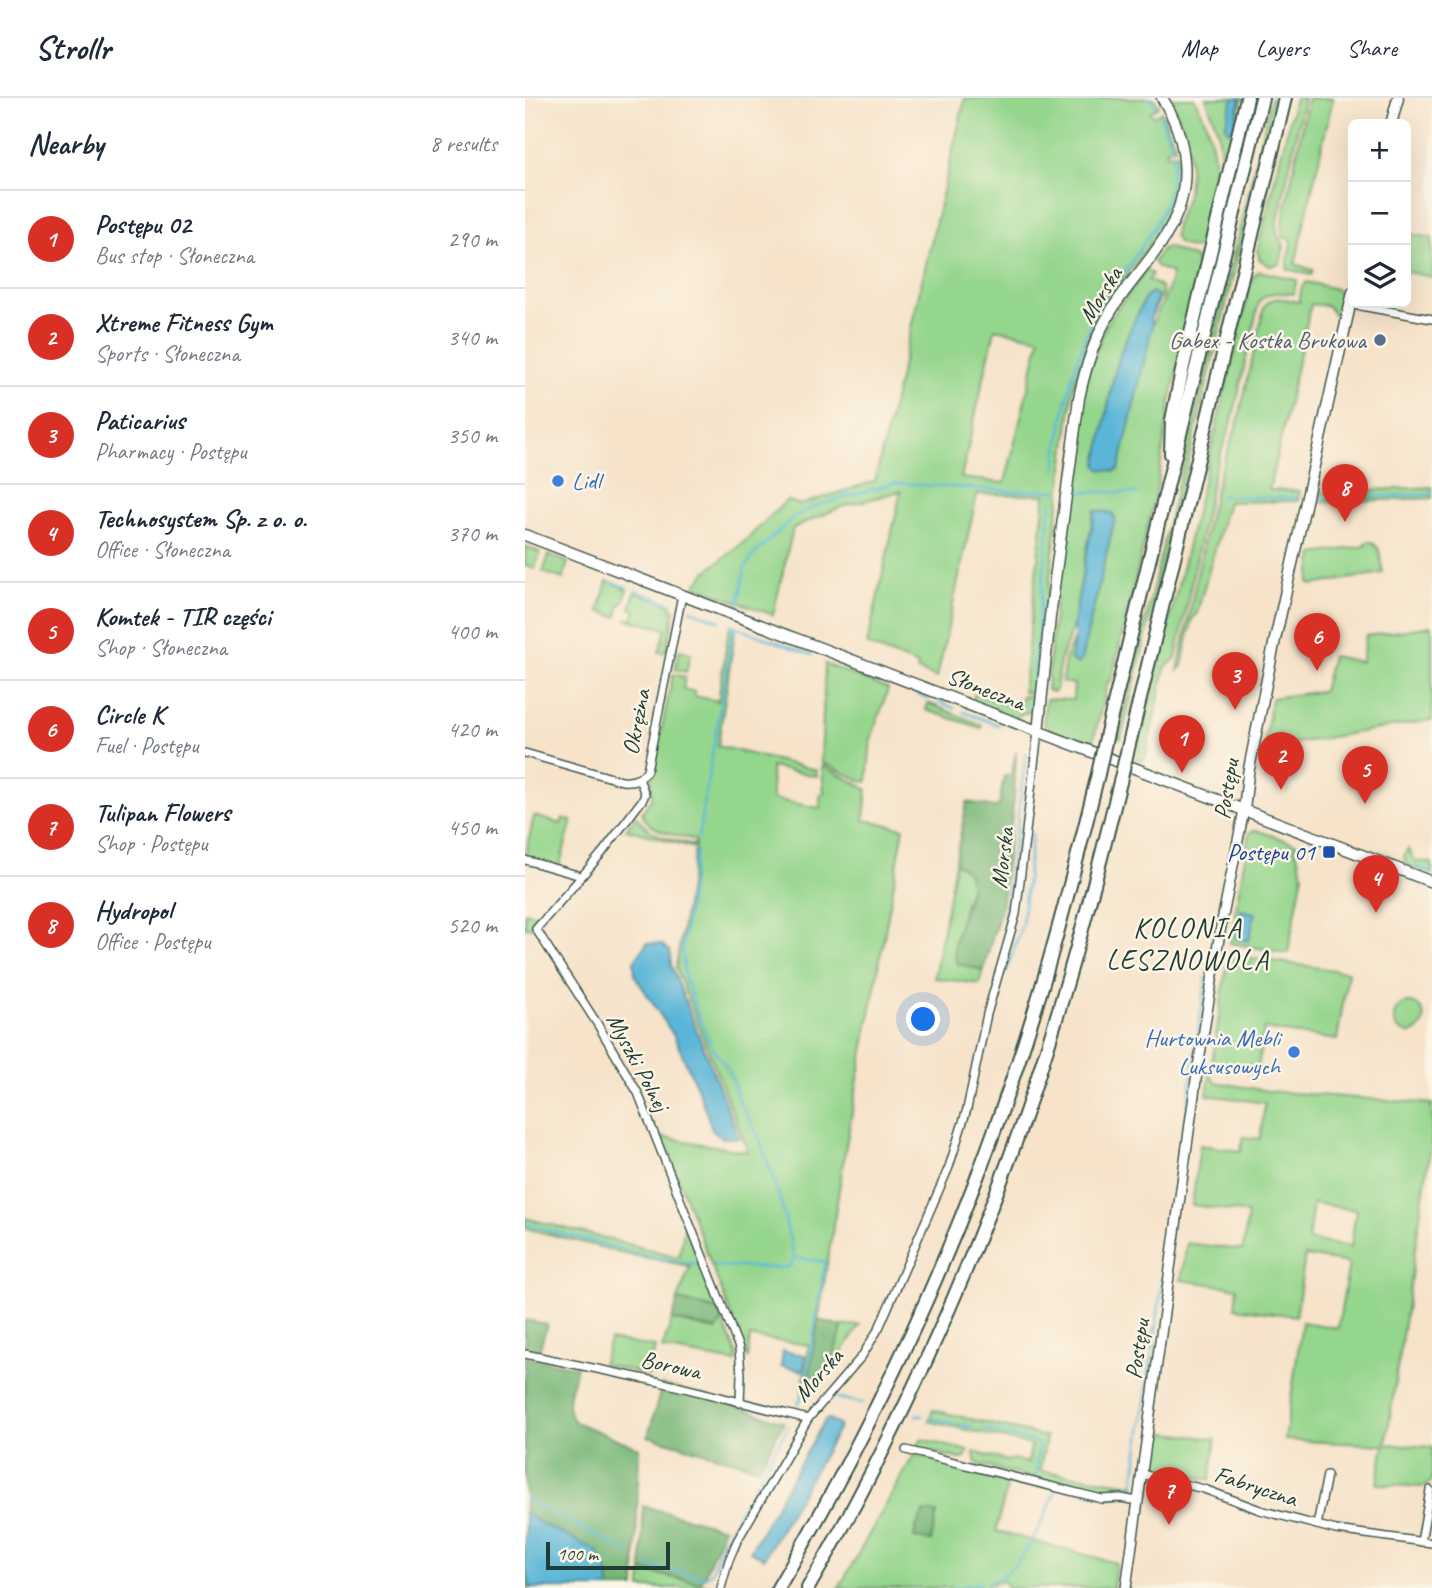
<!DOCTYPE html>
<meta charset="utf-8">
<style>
:root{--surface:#fff;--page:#f6f6f7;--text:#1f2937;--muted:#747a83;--line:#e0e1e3;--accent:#d93025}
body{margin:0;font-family:Caveat,sans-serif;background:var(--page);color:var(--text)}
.controls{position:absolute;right:21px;top:21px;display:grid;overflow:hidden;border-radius:10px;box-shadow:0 7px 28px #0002}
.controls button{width:63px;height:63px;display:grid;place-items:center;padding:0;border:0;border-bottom:2px solid var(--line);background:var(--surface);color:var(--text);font:35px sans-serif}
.scale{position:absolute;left:21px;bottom:18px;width:124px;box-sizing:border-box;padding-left:7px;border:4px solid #1f3d34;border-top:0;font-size:19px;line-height:24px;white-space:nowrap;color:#1f3d34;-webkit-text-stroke:5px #fcf5e5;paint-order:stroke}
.you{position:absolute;left:399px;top:922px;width:24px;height:24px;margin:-18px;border:5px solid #fff;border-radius:50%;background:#1a73e8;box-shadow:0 0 0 10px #1a73e833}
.badge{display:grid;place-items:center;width:46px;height:46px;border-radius:50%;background:var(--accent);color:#fff;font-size:23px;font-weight:700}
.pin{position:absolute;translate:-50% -58px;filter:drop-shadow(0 2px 4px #0008)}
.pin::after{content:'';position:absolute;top:37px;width:24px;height:21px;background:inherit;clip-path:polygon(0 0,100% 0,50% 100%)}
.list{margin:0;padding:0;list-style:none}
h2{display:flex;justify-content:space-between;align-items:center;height:91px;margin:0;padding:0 28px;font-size:30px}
h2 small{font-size:23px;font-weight:400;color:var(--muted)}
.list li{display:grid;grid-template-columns:46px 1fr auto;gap:21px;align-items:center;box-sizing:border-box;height:98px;padding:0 28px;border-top:2px solid var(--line)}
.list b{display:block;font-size:26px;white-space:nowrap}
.list p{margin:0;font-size:23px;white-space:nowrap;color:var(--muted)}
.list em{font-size:23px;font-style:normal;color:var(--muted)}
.icon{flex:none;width:38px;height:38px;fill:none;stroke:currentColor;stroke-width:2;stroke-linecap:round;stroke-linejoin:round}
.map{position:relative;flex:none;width:907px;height:1490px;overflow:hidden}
header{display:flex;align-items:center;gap:42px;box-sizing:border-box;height:98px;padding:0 35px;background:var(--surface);border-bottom:2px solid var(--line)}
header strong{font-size:33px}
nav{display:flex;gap:38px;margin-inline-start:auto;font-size:24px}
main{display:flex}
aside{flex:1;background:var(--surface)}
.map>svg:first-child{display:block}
.green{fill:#95d68d;stroke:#5a8a60;stroke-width:2;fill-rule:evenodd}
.forest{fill:#78b778;stroke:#4c7a56;stroke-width:2}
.water{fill:#5ab6d8;stroke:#3c7a86;stroke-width:2}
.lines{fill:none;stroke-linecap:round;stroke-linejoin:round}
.stream{stroke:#5ab6d8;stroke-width:2.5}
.minor-casing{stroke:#3f564a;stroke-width:10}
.tertiary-casing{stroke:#3f564a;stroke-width:12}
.secondary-casing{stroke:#3f564a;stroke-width:13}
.motorway-casing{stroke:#3f564a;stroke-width:16}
.minor{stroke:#fff;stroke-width:7}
.tertiary{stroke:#fff;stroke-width:9}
.secondary{stroke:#fff;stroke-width:10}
.motorway{stroke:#fff;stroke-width:12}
.motorway-bridge-casing{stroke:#3f564a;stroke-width:16;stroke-linecap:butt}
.motorway-bridge{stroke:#fff;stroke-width:12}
.service-dot{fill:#5c6f8a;stroke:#fcf5e5;stroke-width:2.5}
.shop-dot{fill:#3f7fe0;stroke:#fcf5e5;stroke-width:2.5}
.transit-dot{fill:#1a4fb4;stroke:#fcf5e5;stroke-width:2.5}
.labels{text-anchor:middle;stroke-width:5;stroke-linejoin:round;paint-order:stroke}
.street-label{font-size:24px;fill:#1f3d34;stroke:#fcf5e5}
.service-label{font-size:24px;fill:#4e5e75;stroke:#fcf5e5;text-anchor:end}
.shop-label{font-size:24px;fill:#366cbe;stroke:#fcf5e5;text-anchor:start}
.transit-label{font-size:24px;fill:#164399;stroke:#fcf5e5;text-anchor:end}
.quarter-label{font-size:28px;letter-spacing:2px;fill:#1f3d34;stroke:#fcf5e5}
</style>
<header>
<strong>Strollr</strong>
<nav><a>Map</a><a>Layers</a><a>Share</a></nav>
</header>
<main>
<aside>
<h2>Nearby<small>8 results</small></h2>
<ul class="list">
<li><span class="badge">1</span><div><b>Postępu 02</b><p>Bus stop · Słoneczna</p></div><em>290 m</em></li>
<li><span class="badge">2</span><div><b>Xtreme Fitness Gym</b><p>Sports · Słoneczna</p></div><em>340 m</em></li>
<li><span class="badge">3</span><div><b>Paticarius</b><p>Pharmacy · Postępu</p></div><em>350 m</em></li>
<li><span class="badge">4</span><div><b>Technosystem Sp. z o. o.</b><p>Office · Słoneczna</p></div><em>370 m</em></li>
<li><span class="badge">5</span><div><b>Komtek - TIR części</b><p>Shop · Słoneczna</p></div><em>400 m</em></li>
<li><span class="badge">6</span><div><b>Circle K</b><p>Fuel · Postępu</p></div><em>420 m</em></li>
<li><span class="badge">7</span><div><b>Tulipan Flowers</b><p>Shop · Postępu</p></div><em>450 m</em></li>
<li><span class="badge">8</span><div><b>Hydropol</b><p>Office · Postępu</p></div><em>520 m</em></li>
</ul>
</aside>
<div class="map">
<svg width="907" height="1490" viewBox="0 0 907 1490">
<rect width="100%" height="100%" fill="#fcf5e5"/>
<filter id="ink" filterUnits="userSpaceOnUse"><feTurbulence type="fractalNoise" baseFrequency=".0143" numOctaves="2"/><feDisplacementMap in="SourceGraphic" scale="14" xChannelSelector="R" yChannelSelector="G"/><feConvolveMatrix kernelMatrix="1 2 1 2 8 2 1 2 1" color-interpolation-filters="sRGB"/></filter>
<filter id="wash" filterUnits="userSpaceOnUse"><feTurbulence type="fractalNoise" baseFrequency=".00686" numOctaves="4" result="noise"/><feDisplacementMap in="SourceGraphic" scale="28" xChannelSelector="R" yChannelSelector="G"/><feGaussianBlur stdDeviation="1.57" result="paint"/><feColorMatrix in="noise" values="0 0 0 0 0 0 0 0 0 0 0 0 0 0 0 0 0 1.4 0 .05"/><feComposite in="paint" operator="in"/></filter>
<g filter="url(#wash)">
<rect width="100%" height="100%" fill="#f6e3ca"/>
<!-- green -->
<g class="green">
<path d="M 440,0 L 629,0 L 634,8 L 625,14 L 628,18 L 637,13 L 651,50 L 642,51 L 642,56 L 652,55 C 656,129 612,154 579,211 C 564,236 556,264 548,291 L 511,595 L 498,594 L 520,397 L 452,396 L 412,580 L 392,572 L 393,567 L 342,547 L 376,393 L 316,409 L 268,430 L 248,517 L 170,488 L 181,474 L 219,444 L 262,402 L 275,407 L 350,383 ZM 470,231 L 515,240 L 480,385 L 436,380 Z"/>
<path d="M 643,0 L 669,0 C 679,16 685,34 688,52 C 691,69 688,134 678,146 C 675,150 673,149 668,151 L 653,145 L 649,137 C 650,124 657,113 661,100 C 670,68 662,28 643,0 Z"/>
<polygon points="681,0 718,0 698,77 693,33"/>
<polygon points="746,0 751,0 596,641 592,639"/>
<polygon points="770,0 779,0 752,127 752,136 759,148 755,166 745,168 734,161 733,150"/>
<polygon points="783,0 808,0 770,166 788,172 786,177 762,171 762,163 767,142 758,139 757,128"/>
<polygon points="881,135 907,140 907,179 881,174"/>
<path d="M 642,149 L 670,160 L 674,174 L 645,305 L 632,390 L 586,583 L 583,583 L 567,647 C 557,644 522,635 519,625 C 518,618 520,608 521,601 L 548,602 L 549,586 L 537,584 L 540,562 L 550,537 L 546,562 L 569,413 L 547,531 L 535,564 L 531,592 L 527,594 L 522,592 L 530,504 L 558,297 L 563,276 L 582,225 L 621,172 L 627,176 L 623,182 L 635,188 L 638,195 L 627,217 L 633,197 L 598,247 L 588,282 L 572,367 L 594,370 L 626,228 L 641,198 L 647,175 L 632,169 L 628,164 L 637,151 Z"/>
<path d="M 734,173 L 772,182 L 768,196 C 755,195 743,192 734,204 L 707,323 L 689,374 L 651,560 L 640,570 L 621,658 L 619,662 L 611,662 L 727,180 Z"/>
<path d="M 782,184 L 811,191 L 818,200 L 813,222 L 803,208 L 786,206 L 744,392 L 775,393 L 773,403 L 703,404 L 672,515 L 667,521 L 657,568 L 653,572 L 683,423 L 694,378 L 713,324 L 739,209 C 746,196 761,201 774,204 L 777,188 Z"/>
<polygon points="907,389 907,400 787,405 789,395"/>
<polygon points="841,444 847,444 854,451 858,475 787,487 784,485 789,456 841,448"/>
<polygon points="0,448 15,454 10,471 0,467"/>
<polygon points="24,457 43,464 38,481 18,474"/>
<polygon points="82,483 102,491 98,505 95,506 92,519 74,513"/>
<polygon points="110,494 147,507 146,511 150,512 142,551 138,555 134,554 141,531 101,521 108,521 111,513 105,510"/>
<polygon points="907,528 907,622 742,650 739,646 747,600 798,593 807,558 836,564 841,538"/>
<path d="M 204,531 L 210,533 L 193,648 L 291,672 L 292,678 L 246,669 L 247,701 L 295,710 L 295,696 L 299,696 L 297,667 L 342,691 L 339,722 L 379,730 L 321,1047 L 283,1287 L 288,1290 L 282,1299 L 277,1295 L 284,1247 L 225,1239 L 223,1261 L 137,1039 L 223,1054 L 151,870 L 170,750 L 101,731 L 111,718 C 124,738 147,742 170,747 L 170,742 C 153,737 121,734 117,714 L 127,700 L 126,682 L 148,576 L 160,579 L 158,591 L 170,594 L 169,598 L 193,603 Z"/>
<polygon points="154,552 166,555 161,574 150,571"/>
<polygon points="300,566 363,591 346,641 342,684 336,683 296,664"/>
<polygon points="450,595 492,611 497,598 510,599 508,614 499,615 490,620 447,603"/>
<polygon points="403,605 457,627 456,630 401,612"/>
<polygon points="9,718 36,726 38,720 47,723 34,769 0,759"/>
<polygon points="731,732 772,746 770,750 778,776 763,854 761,855 705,845 724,735"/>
<polygon points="883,751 890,763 907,765 907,776 881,767 879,758"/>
<path d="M 430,765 C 462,778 438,797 437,817 C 436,834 439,851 440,868 L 458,872 L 454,886 L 409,880 Z"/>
<polygon points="0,814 14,817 20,815 7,830 0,829"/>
<polygon points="703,858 708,859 709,862 725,865 726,860 823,874 812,942 739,931 732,975 715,972 716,969 687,964"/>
<circle cx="884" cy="920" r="15"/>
<path d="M 685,976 L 690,984 L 743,993 L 907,1006 L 907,1038 L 861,1346 L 907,1349 L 907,1383 L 899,1389 L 852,1386 L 859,1347 L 760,1342 L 777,1224 L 813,1230 L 824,1165 L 780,1158 L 771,1218 L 710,1210 L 712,1190 L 656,1182 L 662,1145 L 718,1152 L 723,1115 L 667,1107 L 675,1047 L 716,1053 L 718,1039 L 735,1041 L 740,1005 L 682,997 ZM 788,1105 L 831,1112 L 826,1149 L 783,1142 Z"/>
<polygon points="0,1120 154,1159 160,1127 194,1212 153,1202 165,1168 107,1157 0,1130"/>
<polygon points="147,1222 191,1232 197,1222 212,1257 211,1264 137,1251"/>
<path d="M 335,1227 L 311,1263 C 307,1249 316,1241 317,1228 Z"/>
<polygon points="85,1242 130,1249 124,1277 77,1266"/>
<polygon points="408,1312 521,1339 515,1373 607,1386 610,1387 609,1390 597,1397 582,1399 453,1366 450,1363 449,1354 483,1363 488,1361 503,1365 506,1347 404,1323"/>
<polygon points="635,1334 691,1341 685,1382 637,1371 631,1363 636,1345"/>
<polygon points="396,1341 443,1353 440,1360 435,1361 392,1350"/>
<polygon points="389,1357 484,1380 471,1433 591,1465 588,1490 483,1490 478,1483 463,1487 463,1490 314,1490"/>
<polygon points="117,1473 187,1488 185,1490 116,1490"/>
</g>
<!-- forest -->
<g class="forest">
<path d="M 491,654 L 489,700 L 476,810 L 458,872 L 433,866 C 415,834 471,782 430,765 L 442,704 L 470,709 L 474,708 L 479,678 L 486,678 Z"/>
<polygon points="153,1202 194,1212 197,1222 192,1232 147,1222"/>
<polygon points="0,1222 22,1226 13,1257 0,1254"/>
<path d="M 293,1222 L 317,1228 C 316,1241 307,1249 311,1263 L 288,1290 L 283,1287 Z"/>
<path d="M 0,1259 L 52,1269 C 47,1287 36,1308 50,1324 L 114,1350 L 110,1490 L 0,1490 Z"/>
<polygon points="137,1287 182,1298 259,1324 234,1370 123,1338"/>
<polygon points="118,1408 199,1430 176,1485 117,1473"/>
<polygon points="399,1414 412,1415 406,1443 389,1440 391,1429"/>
</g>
<!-- water -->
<g class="water">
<polygon points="708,0 716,0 708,31 704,33 700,29"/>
<polygon points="626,194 633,197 625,223 628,225 594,371 590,373 575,371 572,367 588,282 598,247 620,200"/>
<polygon points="570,412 587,415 590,420 556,563 553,566 546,562 550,533 547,531"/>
<polygon points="716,812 730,815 724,843 710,840"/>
<polygon points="122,845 136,846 145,853 146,867 214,1040 198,1040 188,1033 171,987 149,938 110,878 109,863"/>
<polygon points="258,1253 280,1257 279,1273 256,1268"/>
<polygon points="303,1321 314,1327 314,1330 239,1460 225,1453 300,1322"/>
<polygon points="0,1414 15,1425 72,1453 83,1474 84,1490 6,1490 0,1470"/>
</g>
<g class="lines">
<!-- stream -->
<g class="stream">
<polyline points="624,0 630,8"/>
<polyline points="635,17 647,49"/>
<path d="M 530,372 C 537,323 545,272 566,227 C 594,166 651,129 648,56"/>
<polyline points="546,393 613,395"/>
<polyline points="695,398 772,400"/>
<polyline points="792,401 907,396"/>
<polyline points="86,484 101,489"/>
<polyline points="111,493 145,505"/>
<polyline points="213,508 220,470 229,456 270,418 291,408 369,385 486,393 533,393"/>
<polyline points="166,512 195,523"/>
<polyline points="205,527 287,557"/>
<polyline points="315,566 353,581"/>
<polyline points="364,585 379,592"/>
<polyline points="507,591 526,404"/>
<polyline points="390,595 403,601"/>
<polyline points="414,604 429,610"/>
<polyline points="505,612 507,601"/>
<polyline points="438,614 474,627"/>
<polyline points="173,740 209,528"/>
<polyline points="171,753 157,852 160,881 175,922 189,953 199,965 207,979 212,998 235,1042 256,1104 269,1160 265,1168 259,1170 189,1168"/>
<polyline points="890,768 907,775"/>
<polyline points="479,825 501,655"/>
<polyline points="481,874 497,826 507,736"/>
<polyline points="0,1126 128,1159 175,1167"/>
<polyline points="270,1160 300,1164 280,1292 287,1294"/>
<polyline points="312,1300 337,1305"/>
<polyline points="273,1306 280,1292"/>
<polyline points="391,1317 397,1318"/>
<polyline points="405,1320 448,1329"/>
<polyline points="458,1331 510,1344 514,1347 510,1377 514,1381 522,1384"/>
<path d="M 529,1385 C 553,1390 587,1407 608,1389 L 681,879"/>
<polyline points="0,1401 106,1456"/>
<polyline points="125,1468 180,1479 187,1474 196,1447 263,1328"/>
<path d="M 463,1484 C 496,1477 517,1423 530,1395"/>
<polyline points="429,1490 455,1486"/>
</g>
</g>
</g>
<g filter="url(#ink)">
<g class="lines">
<defs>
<g id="minor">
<polyline points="825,206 907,221"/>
<path d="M 0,655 L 97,683 C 108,684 117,681 122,672 L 157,497"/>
<polyline points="114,681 120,696 118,701 77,755 11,831 73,927 113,995 214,1250 216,1277 215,1305"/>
<polyline points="0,762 56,778"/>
<polyline points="0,1256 135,1284 283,1321"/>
<polyline points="381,1352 577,1401 596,1400 612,1403"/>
<polyline points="616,1376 679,1391 735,1412 811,1432 907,1445"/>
<polyline points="792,1427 802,1377"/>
<polyline points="896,1444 905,1392"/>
<polyline points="196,1490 204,1462 212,1443 283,1321 337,1258 354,1230 424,1069 442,1011 462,916 491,816 513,634"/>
</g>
<polyline id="tertiary" points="601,1490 672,975 696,828 719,712"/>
<g id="secondary">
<polyline points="866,26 873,0"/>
<polyline points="0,437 907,784"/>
<path d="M 513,634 L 525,519 L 554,300 C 560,271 569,241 585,215 C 602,186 628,162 644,132 C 668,90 663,40 637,0"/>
<polyline points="719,712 723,676 749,546 828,194"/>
</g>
<g id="motorway">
<polyline points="646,356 647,322 658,268 722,0"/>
<polyline points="582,635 737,0"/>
<polyline points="605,642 760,0"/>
<path d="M 253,1490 C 359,1311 445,1120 507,921 C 532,841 553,758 573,676"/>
<path d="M 283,1490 C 363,1354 430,1207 485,1059 C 530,937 564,810 595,684"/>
</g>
</defs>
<!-- minor casing -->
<use href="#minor" class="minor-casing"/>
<!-- tertiary casing -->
<use href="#tertiary" class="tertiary-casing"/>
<!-- secondary casing -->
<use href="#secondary" class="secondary-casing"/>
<!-- motorway casing -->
<use href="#motorway" class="motorway-casing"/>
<!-- minor -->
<use href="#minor" class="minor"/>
<!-- tertiary -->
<use href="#tertiary" class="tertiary"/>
<!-- secondary -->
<use href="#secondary" class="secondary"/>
<!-- motorway -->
<use href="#motorway" class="motorway"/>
<defs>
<g id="motorway-bridge">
<polyline points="573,676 582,635"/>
<polyline points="595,684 605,642"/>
</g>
</defs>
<!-- motorway-bridge casing -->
<use href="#motorway-bridge" class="motorway-bridge-casing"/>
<!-- motorway-bridge -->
<use href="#motorway-bridge" class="motorway-bridge"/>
</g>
</g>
<!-- markers -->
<circle class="service-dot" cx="855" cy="242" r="7"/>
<g class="shop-dot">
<circle cx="33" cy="383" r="7"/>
<circle cx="769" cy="954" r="7"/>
</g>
<rect class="transit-dot" x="797" y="747" width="14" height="14" rx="3.5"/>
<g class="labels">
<!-- street labels -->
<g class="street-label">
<text transform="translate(575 197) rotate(-58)" y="8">Morska</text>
<text transform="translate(461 591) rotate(21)" y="8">Słoneczna</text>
<text transform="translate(111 624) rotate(-79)" y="8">Okrężna</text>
<text transform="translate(701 691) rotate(-81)" y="8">Postępu</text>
<text transform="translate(477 760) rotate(-83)" y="8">Morska</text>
<text transform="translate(113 964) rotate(62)" y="8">Myszki Polnej</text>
<text transform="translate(612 1251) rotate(-82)" y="8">Postępu</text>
<text transform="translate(146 1267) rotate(13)" y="8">Borowa</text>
<text transform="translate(293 1277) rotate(-49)" y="8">Morska</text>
<text transform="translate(731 1388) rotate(18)" y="8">Fabryczna</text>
</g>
<!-- service labels -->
<g class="service-label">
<text x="841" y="250">Gabex - Kostka Brukowa</text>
</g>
<!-- shop labels -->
<g class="shop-label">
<text x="47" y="391">Lidl</text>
<text x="755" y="948" text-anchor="end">Hurtownia Mebli<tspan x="755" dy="28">Luksusowych</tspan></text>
</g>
<!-- transit labels -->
<g class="transit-label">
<text x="790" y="762">Postępu 01</text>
</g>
<!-- quarter labels -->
<g class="quarter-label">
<text x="663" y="839">KOLONIA<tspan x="663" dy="32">LESZNOWOLA</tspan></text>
</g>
</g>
</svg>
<div class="controls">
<button>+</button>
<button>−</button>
<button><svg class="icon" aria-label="layers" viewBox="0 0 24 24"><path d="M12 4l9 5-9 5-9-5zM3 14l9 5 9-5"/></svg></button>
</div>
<div class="scale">100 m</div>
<div class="you"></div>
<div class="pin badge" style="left:657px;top:675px">1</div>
<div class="pin badge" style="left:756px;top:692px">2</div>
<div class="pin badge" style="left:710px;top:612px">3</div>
<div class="pin badge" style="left:851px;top:815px">4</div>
<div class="pin badge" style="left:840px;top:706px">5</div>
<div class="pin badge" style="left:792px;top:573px">6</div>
<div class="pin badge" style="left:644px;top:1427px">7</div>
<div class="pin badge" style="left:820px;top:424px">8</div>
</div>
</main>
